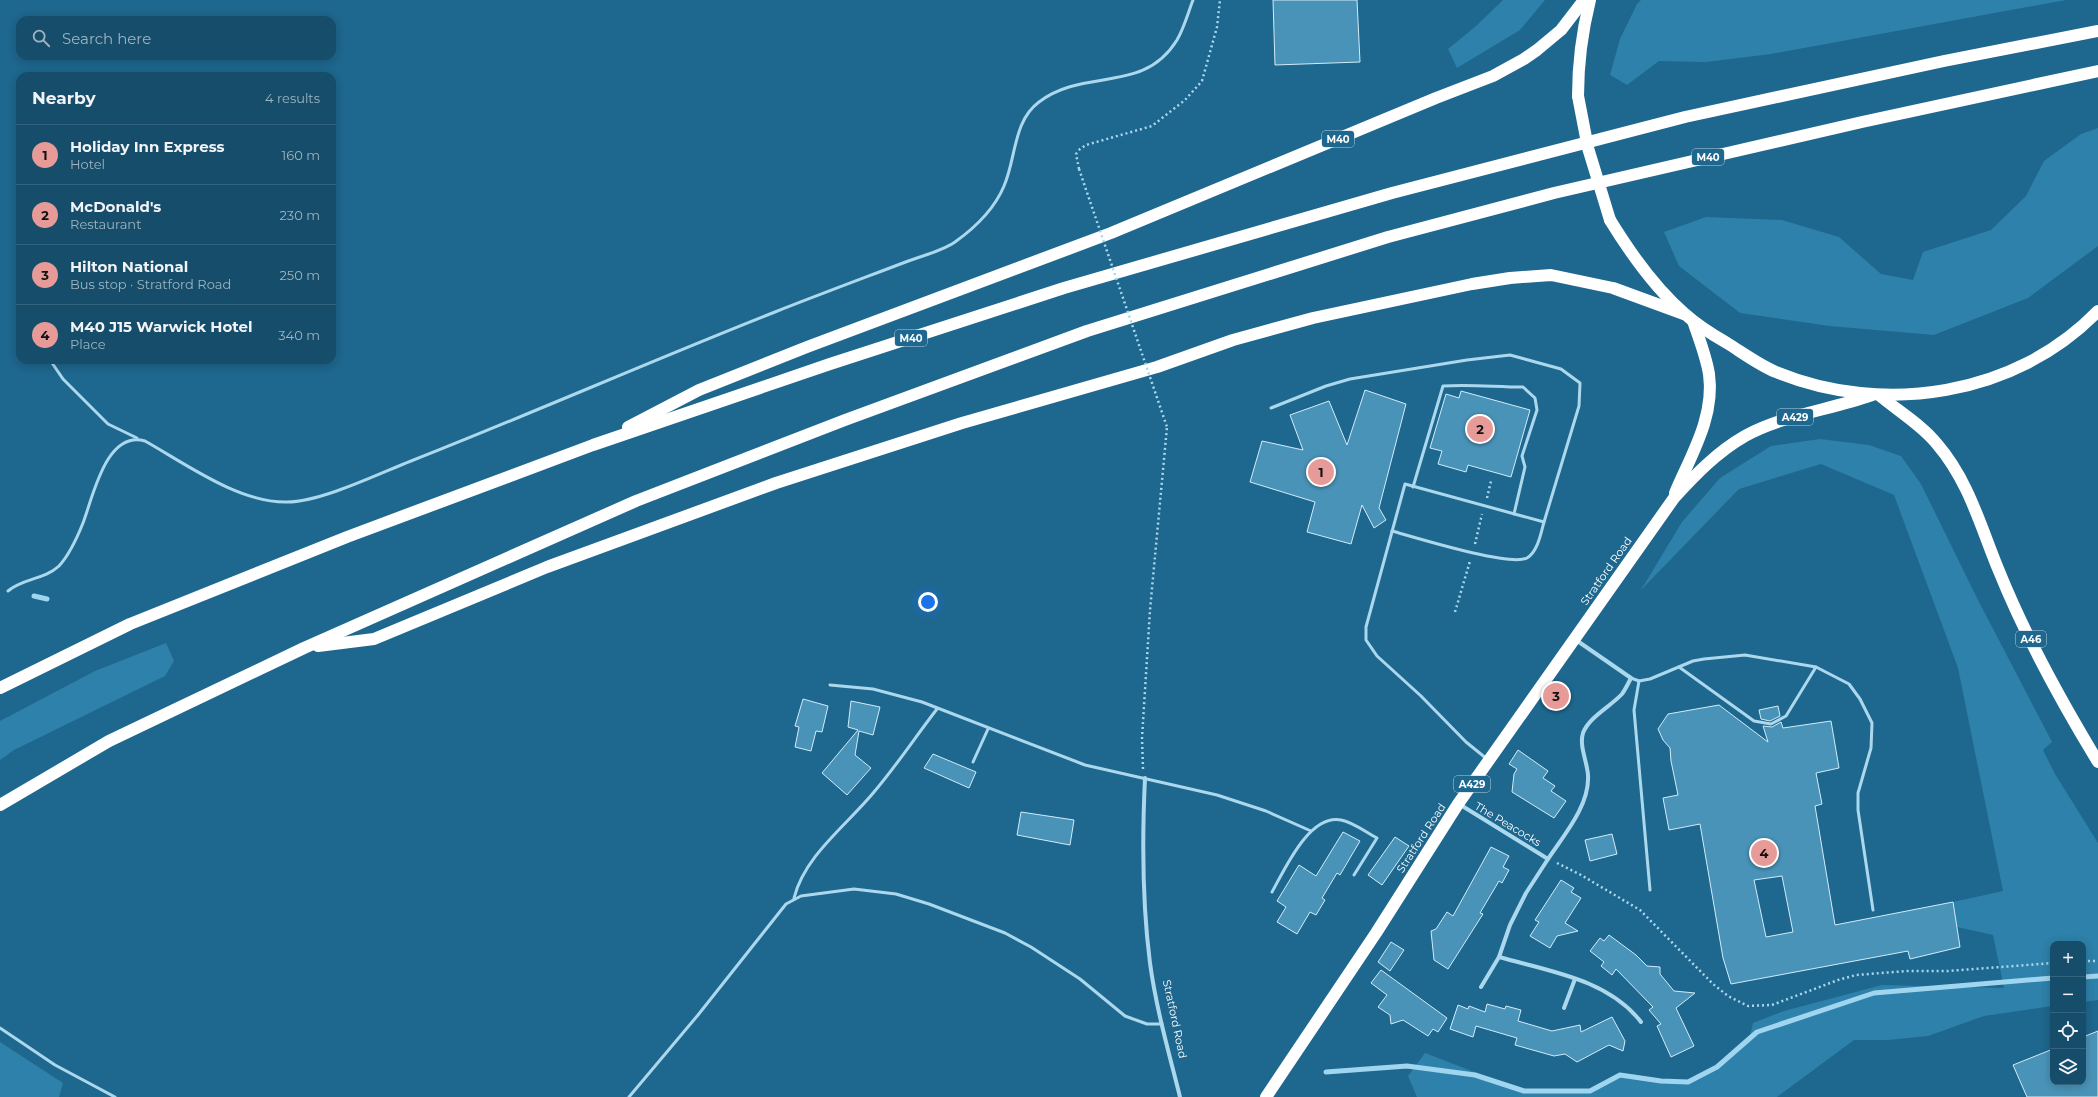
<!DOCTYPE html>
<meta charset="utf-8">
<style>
:root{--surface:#164d6a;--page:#1f5470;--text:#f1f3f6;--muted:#9eb4c1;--line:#35647e;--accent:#e69b98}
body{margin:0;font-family:Montserrat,sans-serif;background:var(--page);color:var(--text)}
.controls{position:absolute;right:12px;bottom:12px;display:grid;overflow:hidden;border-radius:8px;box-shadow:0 2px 10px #0003}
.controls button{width:36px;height:36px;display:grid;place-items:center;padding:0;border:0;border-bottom:1px solid var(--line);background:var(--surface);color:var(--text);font:20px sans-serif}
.you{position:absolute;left:928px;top:602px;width:14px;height:14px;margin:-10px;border:3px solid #fff;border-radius:50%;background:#1a73e8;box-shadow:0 0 0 6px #1a73e833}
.badge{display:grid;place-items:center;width:26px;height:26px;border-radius:50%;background:var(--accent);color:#111;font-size:13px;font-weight:700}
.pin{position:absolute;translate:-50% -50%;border:2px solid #fff;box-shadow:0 1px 4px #0006}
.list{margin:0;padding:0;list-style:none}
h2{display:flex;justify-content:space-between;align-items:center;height:52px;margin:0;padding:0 16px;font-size:17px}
h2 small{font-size:13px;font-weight:400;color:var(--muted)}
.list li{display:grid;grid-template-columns:26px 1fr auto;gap:12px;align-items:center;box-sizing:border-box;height:60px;padding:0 16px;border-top:1px solid var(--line)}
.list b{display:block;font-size:15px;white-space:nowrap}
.list p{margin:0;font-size:13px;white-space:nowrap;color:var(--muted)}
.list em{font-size:13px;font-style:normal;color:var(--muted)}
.icon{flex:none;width:22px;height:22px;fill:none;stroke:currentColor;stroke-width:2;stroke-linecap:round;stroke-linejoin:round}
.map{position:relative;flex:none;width:2098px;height:1097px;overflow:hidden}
.search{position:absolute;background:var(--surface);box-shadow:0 2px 10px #0003;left:16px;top:16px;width:320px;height:44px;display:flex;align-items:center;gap:10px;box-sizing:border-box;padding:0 14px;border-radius:12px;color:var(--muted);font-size:15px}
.panel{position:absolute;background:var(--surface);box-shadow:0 2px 10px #0003;left:16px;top:72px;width:320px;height:292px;border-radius:12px}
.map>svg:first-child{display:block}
.green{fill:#2e81aa}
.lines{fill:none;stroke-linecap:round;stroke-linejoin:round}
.stream{stroke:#a0d5ef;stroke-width:5}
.building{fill:#4a93b8;stroke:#d2ecf9;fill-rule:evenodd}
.path{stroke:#acd8ed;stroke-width:2.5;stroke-dasharray:2 3;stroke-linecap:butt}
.lane{stroke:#acd8ed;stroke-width:3}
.street{stroke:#acd8ed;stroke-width:4}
.highway{stroke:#fff;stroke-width:12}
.path-bridge{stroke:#acd8ed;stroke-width:2.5;stroke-dasharray:2 3;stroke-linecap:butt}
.highway-bridge{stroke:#fff;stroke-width:12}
.labels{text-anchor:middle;stroke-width:3;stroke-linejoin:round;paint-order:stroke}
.shield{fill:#1e678e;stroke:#bcd1dd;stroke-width:1}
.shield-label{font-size:10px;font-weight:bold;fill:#fff}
.street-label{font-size:11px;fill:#fff;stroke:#1e678e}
</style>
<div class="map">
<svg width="2098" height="1097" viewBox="0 0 2098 1097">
<rect width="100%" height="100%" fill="#1e678e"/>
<!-- green -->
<g class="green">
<polygon points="1503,0 1545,0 1520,30 1457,68 1448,49 1476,26"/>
<polygon points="1641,0 2066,0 1771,54 1706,62 1659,61 1627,85 1610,75 1620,39 1637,4"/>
<polygon points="2098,128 2098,246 2028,298 1934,335 1829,326 1740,313 1679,266 1664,232 1706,217 1782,220 1839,237 1881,274 1913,280 1923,252 1991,230 2026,196 2044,161 2081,134"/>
<polygon points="1820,439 1869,445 1901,456 1921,484 1977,598 2052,742 2043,750 2055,774 2098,843 2098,1000 2083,1002 2083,944 2053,944 2053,1006 1984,1016 1928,1036 1888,1040 1854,1040 1777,1097 1417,1097 1408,1076 1425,1053 1524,1091 1589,1091 1620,1075 1633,1074 1661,1081 1688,1082 1717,1067 1749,1041 1753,1023 1784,1011 1882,985 2004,988 1993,935 1957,927 1953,902 2003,891 1958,668 1894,495 1821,464 1739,489 1641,590 1682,522 1720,478 1771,446"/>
<polygon points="166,643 174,661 165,676 14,750 0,760 0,721 95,671"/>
<polygon points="0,1042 63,1083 59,1097 0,1097"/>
</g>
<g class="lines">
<!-- stream -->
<g class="stream">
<polyline points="34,596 47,599"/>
<polyline points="2083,977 2098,976"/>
<polyline points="1326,1072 1407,1066 1475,1075 1524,1091 1590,1091 1620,1075 1661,1081 1688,1082 1717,1067 1757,1032 1874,993 2053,978"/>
</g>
</g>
<!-- building -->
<g class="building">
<polygon points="1273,0 1357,0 1360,62 1275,65"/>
<polygon points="1365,390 1406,404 1379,508 1386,520 1374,528 1362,505 1351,544 1307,532 1315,502 1250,482 1262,441 1303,450 1290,415 1329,401 1347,445"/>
<polygon points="1461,391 1530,410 1511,477 1468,465 1466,472 1438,464 1442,451 1430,448 1446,394 1459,398"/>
<polygon points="803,699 828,706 822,732 816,731 811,751 795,747 799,727 795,726"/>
<polygon points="851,701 880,707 873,735 859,731 855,755 871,768 847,795 822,773 858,730 848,727"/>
<path d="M 1719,705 L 1768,742 L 1763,726 L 1772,727 L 1781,722 L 1783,728 L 1831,721 L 1839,768 L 1816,773 L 1822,804 L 1815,806 L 1835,925 L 1953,902 L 1960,947 L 1910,959 L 1908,951 L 1731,984 L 1723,958 L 1700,824 L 1669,830 L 1663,798 L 1678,795 L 1671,761 L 1670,748 L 1663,740 L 1658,729 L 1668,714 ZM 1782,876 L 1793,932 L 1766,937 L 1754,880 Z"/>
<polygon points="1778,706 1780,716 1770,721 1761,719 1759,710"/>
<polygon points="1518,750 1548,771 1543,778 1555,786 1551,791 1566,801 1554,818 1512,792 1514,774 1517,769 1509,764"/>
<polygon points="933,754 976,772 969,788 924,768"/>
<polygon points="1021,812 1074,820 1070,845 1017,835"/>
<polygon points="1343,832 1360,841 1340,875 1337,873 1322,898 1325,900 1316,915 1310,912 1297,934 1277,922 1286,907 1277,901 1299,865 1316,876"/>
<polygon points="1612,834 1617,854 1590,861 1585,840"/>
<polygon points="1395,837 1409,846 1382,885 1368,875"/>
<polygon points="1491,847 1509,856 1503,867 1509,870 1502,883 1499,881 1480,913 1483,914 1448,969 1434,960 1431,931 1436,929 1447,912 1453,916"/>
<polygon points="1561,880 1574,888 1571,892 1581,898 1565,923 1578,931 1557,936 1550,948 1530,936 1539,922 1535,920"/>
<polygon points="1609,935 1636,955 1647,966 1660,967 1660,974 1674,991 1695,993 1676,1008 1694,1046 1671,1057 1657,1026 1661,1024 1649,1010 1653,1007 1616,969 1612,975 1601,966 1604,962 1590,951 1600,938 1604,941"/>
<polygon points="1391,942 1404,950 1390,971 1378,962"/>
<polygon points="1381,970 1447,1018 1438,1032 1433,1029 1428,1036 1403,1020 1391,1024 1390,1015 1378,1007 1387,995 1371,983"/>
<polygon points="1487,1004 1505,1009 1506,1006 1521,1010 1518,1021 1552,1031 1580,1025 1581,1032 1612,1017 1625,1041 1623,1051 1609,1045 1577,1062 1565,1054 1554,1056 1515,1045 1517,1038 1476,1026 1473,1037 1450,1029 1458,1005 1468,1009 1469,1006 1485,1012"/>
<polygon points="2098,1031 2098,1097 2027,1097 2013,1065 2053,1049 2053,1082 2083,1082 2083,1037"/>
</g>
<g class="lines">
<!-- path -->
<g class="path">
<polyline points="1079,169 1076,154 1080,149 1086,145 1152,126 1185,100 1202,81 1217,27 1220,0"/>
<polyline points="1487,498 1491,481"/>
<polyline points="1475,544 1482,514"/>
<polyline points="1455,612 1470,561"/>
<polyline points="1143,769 1142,738 1150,610 1167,427"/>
<polyline points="1557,863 1581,875 1640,910 1713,984 1728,996 1748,1006 1772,1005 1838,980 1856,975 1907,971 1948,971 2053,963"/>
<polyline points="2083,961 2098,961"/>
</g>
<!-- lane -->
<g class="lane">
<polyline points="50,360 63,379 108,424 137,438"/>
<polyline points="1271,408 1326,386 1350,379 1467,360 1510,355 1561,369 1580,383 1579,406 1544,522 1405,484 1366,627 1366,640 1377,656 1421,696 1466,742 1487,759"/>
<path d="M 1413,487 L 1443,386 C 1470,384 1496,387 1523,387 L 1535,398 L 1537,410 L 1522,456 L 1525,467 L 1514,514"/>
<path d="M 1392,531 C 1414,537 1510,567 1527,558 C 1538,551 1541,533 1544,522"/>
<path d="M 8,591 C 23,578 44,580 59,566 C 70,554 77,538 83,523 C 93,497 106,430 145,441 C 186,464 239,503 287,502 C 321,502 378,474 411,461 C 533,413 653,360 775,312 C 818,295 861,279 903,263 C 920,256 941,252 955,242 C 976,227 994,210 1004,186 C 1016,159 1013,121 1039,102 C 1085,67 1143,95 1177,40 C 1184,28 1188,13 1193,0"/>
<polyline points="1679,667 1754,721 1771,724 1786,716 1816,667"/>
<polyline points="1631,678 1639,681 1650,679 1693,661 1704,659 1745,655 1816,667 1849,684 1860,699 1872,723 1871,748 1858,793 1858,810 1873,910"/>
<polyline points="1639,681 1634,710 1650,890"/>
<polyline points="830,685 873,689 922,702 1085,765 1217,795 1266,811 1311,831"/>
<polyline points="973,762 988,729"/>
<path d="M 1272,892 C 1285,869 1309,814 1341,820 C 1353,822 1367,833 1377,838 L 1354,875"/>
<path d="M 794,898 C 805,855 847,825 874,792 C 897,765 916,736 937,709"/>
<polyline points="0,1028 55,1065 115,1097"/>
<polyline points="629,1097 698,1015 786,904 801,896 854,889 896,894 929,904 1005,933 1031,947 1080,979 1125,1016 1147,1024 1162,1024"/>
</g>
<!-- street -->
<g class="street">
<path d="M 1145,778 C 1142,840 1142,901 1150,963 C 1156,1008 1169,1053 1180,1097"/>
<polyline points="1459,804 1548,859 1526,893 1510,925 1499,957 1481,987"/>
<path d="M 1548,859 C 1564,835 1590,805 1588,775 C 1587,761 1579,746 1583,733 C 1589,717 1610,707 1622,694 C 1625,690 1628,684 1631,678 L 1576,640"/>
<path d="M 1499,957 C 1548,971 1608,979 1641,1022"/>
<polyline points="1564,1008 1575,979"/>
</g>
<!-- highway -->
<g class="highway">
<path d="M 1578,96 C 1578,63 1582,32 1590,0"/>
<path d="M 1610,220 C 1629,251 1657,290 1685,314 C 1697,325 1713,335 1727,343 C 1743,353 1759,365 1776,372 C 1883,416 2016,396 2098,311"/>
<path d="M 1879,395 C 1898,411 1922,425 1937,444 C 1969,481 1981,528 1999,571 C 2026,638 2061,701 2098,762"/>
<polyline points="628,427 699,390 807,347 1111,233 1436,98 1493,76 1524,59 1537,50 1561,30 1584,0"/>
<path d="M 1675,493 C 1691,455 1715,417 1709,374 C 1706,356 1699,338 1693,321"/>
<polyline points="318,646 374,639 547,567 776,483 962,423 1157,367 1233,340 1313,318 1472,284 1510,278 1551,275 1613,288 1684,314"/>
<polyline points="0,688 130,624 347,537 593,445 830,364 1064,288 1392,193 1685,117 1944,61 2098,31"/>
<polyline points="0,805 109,741 304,648 636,501 845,420 1087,331 1388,237 1554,193 1862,122 2098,71"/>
<path d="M 1266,1097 L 1376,933 L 1458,804 L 1674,498 C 1695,475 1717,452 1745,436 C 1783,415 1830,410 1872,395"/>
</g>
<!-- path-bridge -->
<polyline class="path-bridge" points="1079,169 1167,427"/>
<!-- highway-bridge -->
<polyline class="highway-bridge" points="1578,96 1588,148 1610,220"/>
</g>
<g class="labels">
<!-- shield labels -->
<g class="shield">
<rect x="1322" y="131" width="32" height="16" rx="3"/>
<rect x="1692" y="149" width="32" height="16" rx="3"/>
<rect x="895" y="330" width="32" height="16" rx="3"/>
<rect x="1777" y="409" width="36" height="16" rx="3"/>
<rect x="2016" y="631" width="30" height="16" rx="3"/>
<rect x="1454" y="776" width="36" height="16" rx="3"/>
</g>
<g class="shield-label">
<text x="1338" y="143">M40</text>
<text x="1708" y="161">M40</text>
<text x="911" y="342">M40</text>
<text x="1795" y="421">A429</text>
<text x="2031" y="643">A46</text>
<text x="1472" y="788">A429</text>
</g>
<!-- street labels -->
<g class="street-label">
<text transform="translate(1606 571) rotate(-55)" y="4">Stratford Road</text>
<text transform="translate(1508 824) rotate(31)" y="4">The Peacocks</text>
<text transform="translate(1421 838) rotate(-57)" y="4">Stratford Road</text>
<text transform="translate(1175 1019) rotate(78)" y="4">Stratford Road</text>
</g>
</g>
</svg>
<div class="controls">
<button>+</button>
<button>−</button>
<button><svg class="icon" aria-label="locate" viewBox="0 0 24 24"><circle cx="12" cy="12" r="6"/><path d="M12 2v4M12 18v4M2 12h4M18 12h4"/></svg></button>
<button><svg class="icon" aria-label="layers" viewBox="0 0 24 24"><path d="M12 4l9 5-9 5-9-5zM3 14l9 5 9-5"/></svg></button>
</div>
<div class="you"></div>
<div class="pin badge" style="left:1321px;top:472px">1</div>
<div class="pin badge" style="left:1480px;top:429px">2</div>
<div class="pin badge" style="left:1556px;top:696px">3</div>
<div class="pin badge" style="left:1764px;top:853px">4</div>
<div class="search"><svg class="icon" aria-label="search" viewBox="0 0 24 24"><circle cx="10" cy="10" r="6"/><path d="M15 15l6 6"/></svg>Search here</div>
<section class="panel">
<h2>Nearby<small>4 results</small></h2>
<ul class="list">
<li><span class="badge">1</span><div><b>Holiday Inn Express</b><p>Hotel</p></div><em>160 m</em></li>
<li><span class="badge">2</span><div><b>McDonald's</b><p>Restaurant</p></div><em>230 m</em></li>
<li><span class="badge">3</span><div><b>Hilton National</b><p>Bus stop · Stratford Road</p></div><em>250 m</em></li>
<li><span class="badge">4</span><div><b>M40 J15 Warwick Hotel</b><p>Place</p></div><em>340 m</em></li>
</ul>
</section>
</div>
